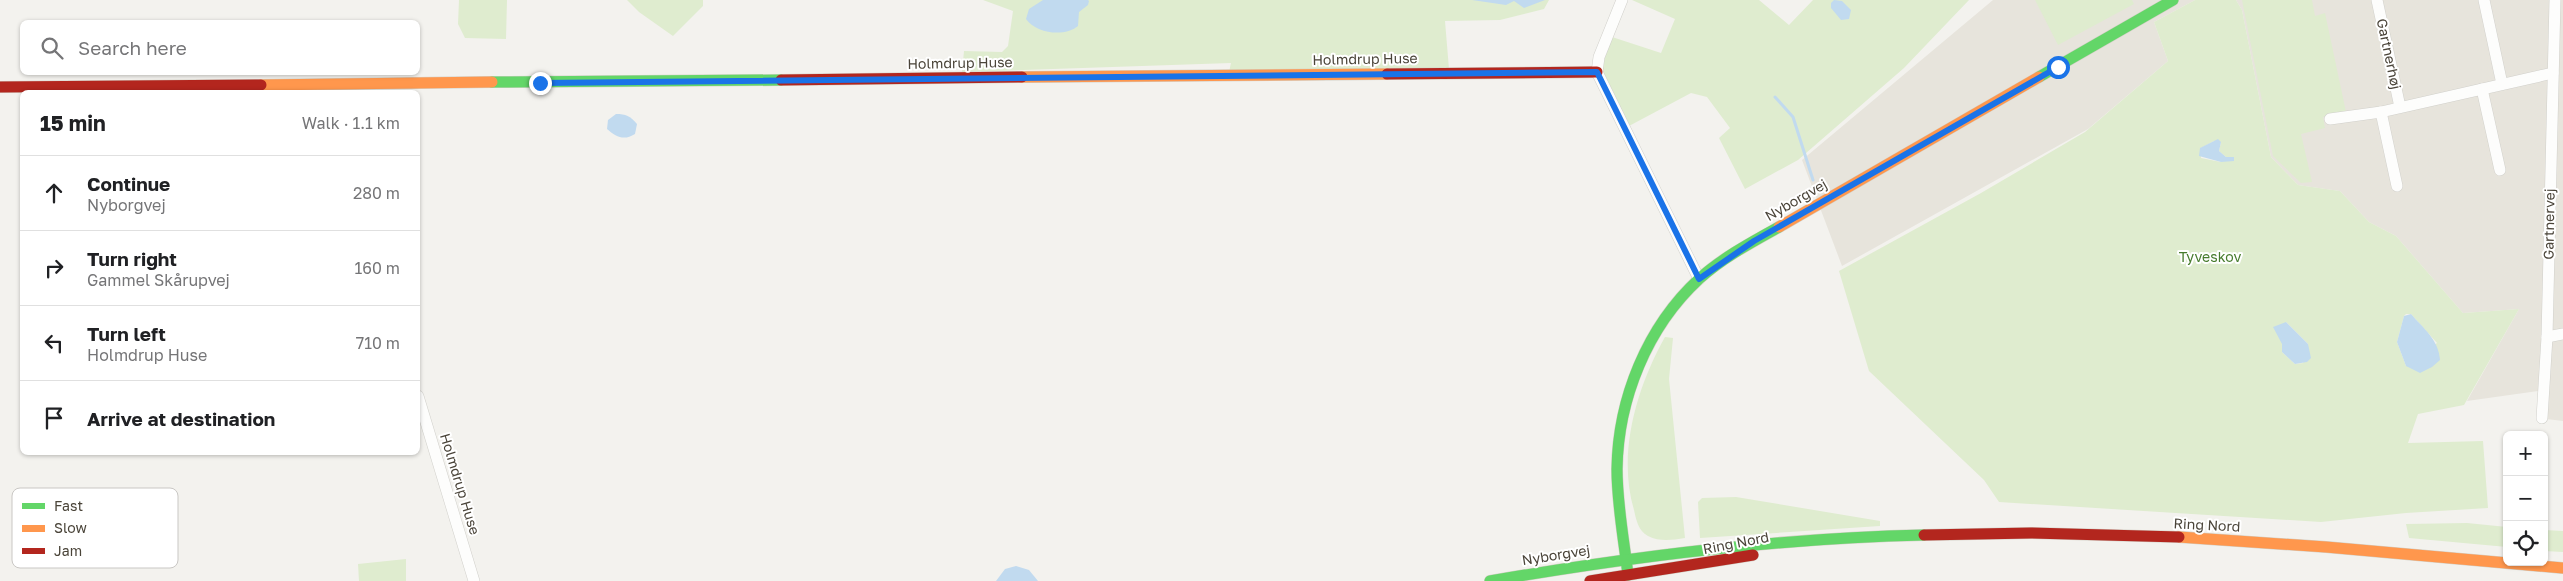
<!DOCTYPE html>
<meta charset="utf-8">
<style>
:root{--surface:#fff;--page:#f2f2f2;--text:#202124;--muted:#757577;--line:#e0e0e0}
body{margin:0;font-family:"Golos Text",sans-serif;background:var(--page);color:var(--text)}
.controls{position:absolute;right:15px;bottom:15px;display:grid;overflow:hidden;border-radius:8px;box-shadow:0 1px 4px #0004}
.controls button{width:45px;height:45px;display:grid;place-items:center;padding:0;border:0;border-bottom:1px solid var(--line);background:var(--surface);color:var(--text);font:25px sans-serif}
.stop{position:absolute;width:15px;height:15px;margin:-11px;border:4px solid #1a73e8;border-radius:50%;background:#fff}
.stop.end{background:#1a73e8;border-color:#fff;box-shadow:0 1px 5px #0008}
.list{margin:0;padding:0;list-style:none}
h2{display:flex;justify-content:space-between;align-items:center;height:65px;margin:0;padding:0 20px;font-size:21px}
h2 small{font-size:16px;font-weight:400;color:var(--muted)}
.list li{display:grid;grid-template-columns:32px 1fr auto;gap:15px;align-items:center;box-sizing:border-box;height:75px;padding:0 20px;border-top:1px solid var(--line)}
.list b{display:block;font-size:19px;white-space:nowrap}
.list p{margin:0;font-size:16px;white-space:nowrap;color:var(--muted)}
.list em{font-size:16px;font-style:normal;color:var(--muted)}
.icon{flex:none;width:28px;height:28px;fill:none;stroke:currentColor;stroke-width:2;stroke-linecap:round;stroke-linejoin:round}
.map{position:relative;flex:none;width:2563px;height:581px;overflow:hidden}
.search{position:absolute;background:var(--surface);box-shadow:0 1px 4px #0004;left:20px;top:20px;width:400px;height:55px;display:flex;align-items:center;gap:12px;box-sizing:border-box;padding:0 18px;border-radius:8px;color:var(--muted);font-size:19px}
.panel{position:absolute;background:var(--surface);box-shadow:0 1px 4px #0004;left:20px;top:90px;width:400px;height:365px;border-radius:8px}
.map>svg:first-child{display:block}
.residential{fill:#e7e4dc}
.green{fill:#dfeccf;fill-rule:evenodd}
.water{fill:#c1daef}
.lines{fill:none;stroke-linecap:round;stroke-linejoin:round}
.stream{stroke:#c1daef;stroke-width:3}
.street-casing{stroke:#d1d0cb;stroke-width:12}
.fast-casing{stroke:#d2cfc5;stroke-width:12}
.slow-casing{stroke:#d2cfc5;stroke-width:12}
.jam-casing{stroke:#d2cfc5;stroke-width:12}
.street{stroke:#fdfdfc;stroke-width:11}
.fast{stroke:#63d668;stroke-width:11}
.slow{stroke:#ff974d;stroke-width:11}
.jam{stroke:#b3261e;stroke-width:11}
.route{stroke:#1a73e8;stroke-width:6}
.labels{text-anchor:middle;stroke-width:4;stroke-linejoin:round;paint-order:stroke}
.street-label{font-size:14px;fill:#4a4439;stroke:#fff}
.park-label{font-size:14px;fill:#467b2d;stroke:#fff}
.key{fill:#fff;stroke:#c9c7c4;stroke-width:1}
.key-label{font-size:14px;fill:#4a4439}
</style>
<div class="map">
<svg width="2563" height="581" viewBox="0 0 2563 581">
<rect width="100%" height="100%" fill="#f3f2ee"/>
<!-- residential -->
<g class="residential">
<polygon points="1993,0 2195,0 2154,22 2168,61 2088,129 1842,266 1802,160"/>
<polygon points="2236,0 2563,0 2563,421 2539,418 2538,391 2467,401 2519,309 2463,313 2396,236 2369,222 2340,191 2298,185 2271,157 2242,10"/>
</g>
<!-- green -->
<g class="green">
<polygon points="459,0 507,0 506,39 465,38 458,24"/>
<polygon points="627,0 703,0 703,6 673,36 639,12"/>
<polygon points="983,0 1549,0 1544,9 1500,20 1445,21 1449,69 1229,72 1231,63 962,72 964,51 1002,52 1008,46 1013,11"/>
<polygon points="1632,0 1759,0 1789,25 1813,0 1969,0 1904,68 1798,160 1745,189 1719,138 1730,128 1707,97 1691,93 1629,126 1601,77 1602,60 1612,37 1661,53 1675,19"/>
<polygon points="2035,0 2132,0 2134,4 2058,45"/>
<path d="M 2195,0 L 2236,0 L 2242,10 L 2271,157 L 2298,185 L 2340,191 L 2369,222 L 2396,236 L 2463,313 L 2519,309 L 2464,405 L 2418,414 L 2408,443 L 2483,441 L 2488,508 L 2406,513 L 2321,522 L 1999,502 L 1984,480 L 1869,371 L 1839,271 L 1981,193 L 2085,132 L 2168,61 L 2154,22 ZM 2214,141 L 2221,142 L 2219,151 L 2226,157 L 2221,162 L 2201,158 L 2201,148 ZM 2406,314 L 2411,314 L 2437,343 L 2406,366 L 2397,342 L 2404,316 ZM 2286,322 L 2308,344 L 2303,363 L 2295,364 L 2282,352 Z"/>
<polygon points="2242,0 2312,0 2315,16 2325,13 2346,112 2323,117 2325,128 2301,134 2312,182 2301,183 2273,156"/>
<path d="M 1665,337 L 1673,338 L 1669,379 L 1685,538 C 1672,540 1660,542 1648,536 C 1638,531 1636,519 1634,510 C 1617,453 1637,387 1665,337 Z"/>
<polygon points="1736,497 1880,521 1880,526 1700,538 1698,502 1702,498"/>
<polygon points="2467,523 2507,527 2507,547 2409,538 2406,524"/>
<polygon points="2544,530 2563,531 2563,552 2544,551"/>
<polygon points="406,559 406,581 359,581 358,564"/>
</g>
<!-- water -->
<g class="water">
<path d="M 1043,0 L 1088,0 L 1089,1 L 1088,5 L 1079,12 L 1078,26 C 1065,37 1037,34 1026,19 L 1029,9 Z"/>
<polygon points="1472,0 1545,0 1524,8 1514,1 1506,5"/>
<polygon points="1834,0 1842,1 1851,10 1849,19 1841,20 1831,8 1831,3"/>
<path d="M 616,114 C 626,114 630,116 637,124 L 635,134 C 624,141 616,137 607,129 L 608,120 Z"/>
<polygon points="2218,139 2221,142 2219,151 2226,157 2234,157 2234,161 2221,162 2199,156 2200,148"/>
<path d="M 2411,314 C 2423,328 2439,340 2440,360 L 2432,367 L 2420,373 L 2406,366 L 2397,342 L 2404,316 Z"/>
<polygon points="2286,322 2308,344 2311,358 2307,362 2295,364 2282,352 2282,344 2273,327"/>
<polygon points="1016,566 1029,570 1038,581 996,581 1005,569"/>
</g>
<g class="lines">
<!-- stream -->
<polyline class="stream" points="1775,97 1793,117 1813,180"/>
<defs>
<g id="street">
<polyline points="1622,0 1599,57 1597,72 1699,279"/>
<polyline points="2377,0 2400,107"/>
<polyline points="2484,0 2502,84"/>
<polyline points="2482,89 2500,170"/>
<polyline points="2381,112 2397,186"/>
<polyline points="2330,119 2381,112 2553,73"/>
<polyline points="2547,337 2563,334"/>
<polyline points="418,396 474,581"/>
<polyline points="2542,418 2547,337 2555,0"/>
</g>
<g id="fast">
<polyline points="2039,77 2173,0"/>
<polyline points="492,82 781,80"/>
<path d="M 1628,575 C 1624,540 1617,505 1617,469 C 1618,399 1647,327 1699,279 C 1722,258 1752,242 1779,227"/>
<path d="M 1490,581 C 1634,556 1778,538 1924,535"/>
</g>
<g id="slow">
<polyline points="1022,77 1387,74"/>
<polyline points="261,85 492,82"/>
<polyline points="1779,227 2039,77"/>
<polyline points="2179,537 2326,547 2563,568"/>
</g>
<g id="jam">
<polyline points="1387,74 1597,72"/>
<polyline points="781,80 1022,77"/>
<polyline points="0,87 261,85"/>
<polyline points="1924,535 2031,533 2179,537"/>
<polyline points="1590,581 1753,555"/>
</g>
</defs>
<!-- street casing -->
<use href="#street" class="street-casing"/>
<!-- fast casing -->
<use href="#fast" class="fast-casing"/>
<!-- slow casing -->
<use href="#slow" class="slow-casing"/>
<!-- jam casing -->
<use href="#jam" class="jam-casing"/>
<!-- street -->
<use href="#street" class="street"/>
<!-- fast -->
<use href="#fast" class="fast"/>
<!-- slow -->
<use href="#slow" class="slow"/>
<!-- jam -->
<use href="#jam" class="jam"/>
</g>
<g class="lines">
<!-- route -->
<polyline class="route" points="540,83 1597,72 1699,279 1754,241 2058,67"/>
</g>
<g class="labels">
<!-- street labels -->
<g class="street-label">
<text transform="translate(2389 54) rotate(78)" y="5">Gartnerhøj</text>
<text transform="translate(1365 59) rotate(-1)" y="5">Holmdrup Huse</text>
<text transform="translate(960 63) rotate(-1)" y="5">Holmdrup Huse</text>
<text transform="translate(1796 200) rotate(-30)" y="5">Nyborgvej</text>
<text transform="translate(2549 224) rotate(-89)" y="5">Gartnervej</text>
<text transform="translate(460 484) rotate(73)" y="5">Holmdrup Huse</text>
<text transform="translate(2207 525) rotate(3)" y="5">Ring Nord</text>
<text transform="translate(1736 543) rotate(-11)" y="5">Ring Nord</text>
<text transform="translate(1556 555) rotate(-9)" y="5">Nyborgvej</text>
</g>
<!-- park labels -->
<g class="park-label">
<text x="2210" y="262">Tyveskov</text>
</g>
</g>
<!-- legend -->
<rect x="12" y="488" width="166" height="80" rx="8" class="key"/>
<rect x="22" y="503" width="23" height="6" fill="#63d668"/>
<rect x="22" y="525" width="23" height="7" fill="#ff974d"/>
<rect x="22" y="548" width="23" height="6" fill="#b3261e"/>
<g class="key-label">
<text x="54" y="511">Fast</text>
<text x="54" y="533">Slow</text>
<text x="54" y="556">Jam</text>
</g>
</svg>
<div class="controls">
<button>+</button>
<button>−</button>
<button><svg class="icon" aria-label="locate" viewBox="0 0 24 24"><circle cx="12" cy="12" r="6"/><path d="M12 2v4M12 18v4M2 12h4M18 12h4"/></svg></button>
</div>
<div class="stop" style="left:2058px;top:67px"></div>
<div class="stop end" style="left:540px;top:83px"></div>
<div class="search"><svg class="icon" aria-label="search" viewBox="0 0 24 24"><circle cx="10" cy="10" r="6"/><path d="M15 15l6 6"/></svg>Search here</div>
<section class="panel">
<h2>15 min<small>Walk · 1.1 km</small></h2>
<ul class="list">
<li><svg class="icon" aria-label="ahead" viewBox="0 0 24 24"><path d="M12 20V5M6 11l6-6 6 6"/></svg><div><b>Continue</b><p>Nyborgvej</p></div><em>280 m</em></li>
<li><svg class="icon" aria-label="right" viewBox="0 0 24 24"><path d="M7 20v-9h11M14 6l5 5-5 5"/></svg><div><b>Turn right</b><p>Gammel Skårupvej</p></div><em>160 m</em></li>
<li><svg class="icon" aria-label="left" viewBox="0 0 24 24"><path d="M17 20v-9H6M10 6l-5 5 5 5"/></svg><div><b>Turn left</b><p>Holmdrup Huse</p></div><em>710 m</em></li>
<li><svg class="icon" aria-label="arrive" viewBox="0 0 24 24"><path d="M6 21V4h12l-3 4 3 4H6"/></svg><div><b>Arrive at destination</b></div></li>
</ul>
</section>
</div>
